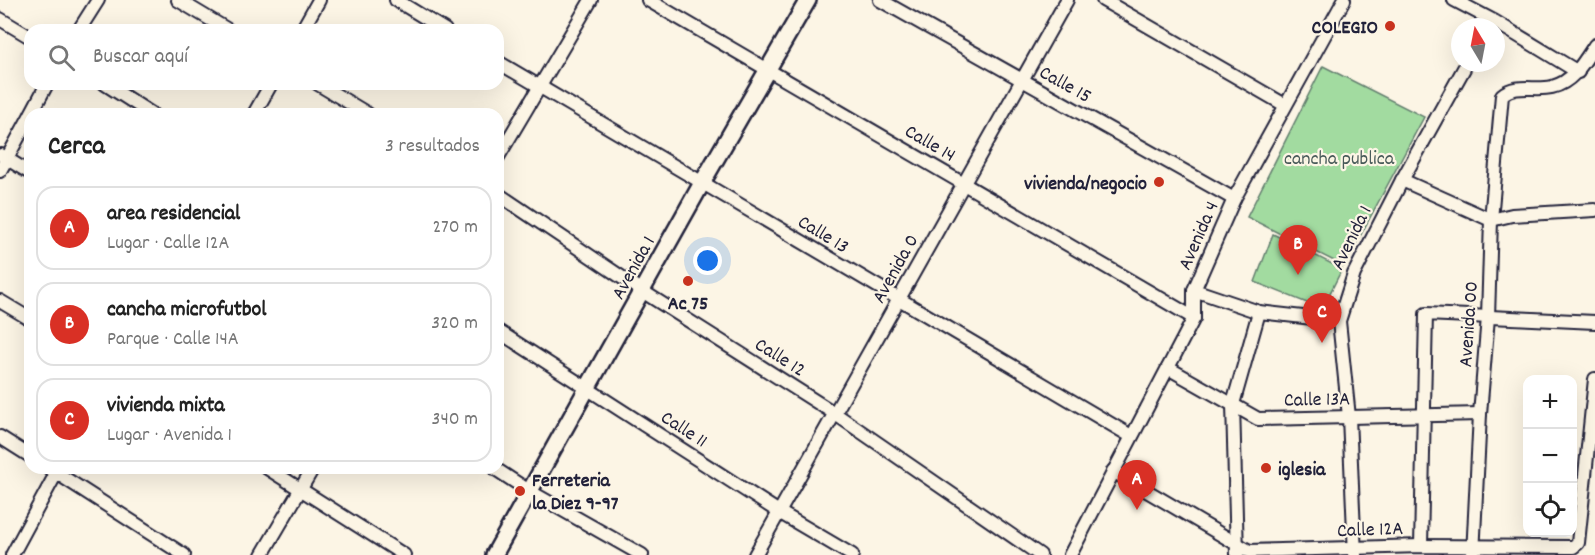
<!DOCTYPE html>
<html lang="es">
<meta charset="utf-8">
<style>
:root{--surface:#fff;--page:#f2f2f2;--text:#222;--muted:#767676;--line:#e0e0e0;--accent:#d93025}
body{margin:0;font-family:Dekko,sans-serif;background:var(--page);color:var(--text)}
.controls{position:absolute;right:18px;bottom:18px;display:grid;overflow:hidden;border-radius:12px;box-shadow:0 6px 24px #0002}
.controls button{width:54px;height:54px;display:grid;place-items:center;padding:0;border:0;border-bottom:2px solid var(--line);background:var(--surface);color:var(--text);font:30px sans-serif}
.compass{position:absolute;left:1451px;top:18px;width:54px;height:54px;border-radius:50%;background:var(--surface);box-shadow:0 6px 24px #0002;rotate:350deg}
.you{position:absolute;left:708px;top:261px;width:21px;height:21px;margin:-15px;border:4px solid #fff;border-radius:50%;background:#1a73e8;box-shadow:0 0 0 9px #1a73e833}
.badge{display:grid;place-items:center;width:39px;height:39px;border-radius:50%;background:var(--accent);color:#fff;font-size:20px;font-weight:700}
.pin{position:absolute;translate:-50% -50px;filter:drop-shadow(0 2px 3px #0008)}
.pin::after{content:'';position:absolute;top:32px;width:21px;height:18px;background:inherit;clip-path:polygon(0 0,100% 0,50% 100%)}
.list{margin:0;padding:0;list-style:none}
h2{display:flex;justify-content:space-between;align-items:center;height:78px;margin:0;padding:0 24px;font-size:26px}
h2 small{font-size:20px;font-weight:400;color:var(--muted)}
.list li{display:grid;grid-template-columns:39px 1fr auto;gap:18px;align-items:center;box-sizing:border-box;height:84px;margin:0 12px 12px;padding:0 12px;border:2px solid var(--line);border-radius:18px}
.list b{display:block;font-size:22px;white-space:nowrap}
.list p{margin:0;font-size:20px;white-space:nowrap;color:var(--muted)}
.list em{font-size:20px;font-style:normal;color:var(--muted)}
.icon{flex:none;width:33px;height:33px;fill:none;stroke:currentColor;stroke-width:2;stroke-linecap:round;stroke-linejoin:round}
.map{position:relative;flex:none;width:1595px;height:555px;overflow:hidden}
.search{position:absolute;background:var(--surface);box-shadow:0 6px 24px #0002;left:24px;top:24px;width:480px;height:66px;display:flex;align-items:center;gap:15px;box-sizing:border-box;padding:0 21px;border-radius:18px;color:var(--muted);font-size:22px}
.panel{position:absolute;background:var(--surface);box-shadow:0 6px 24px #0002;left:24px;top:108px;width:480px;height:366px;border-radius:18px}
.map>svg:first-child{display:block}
.green{fill:#a2dba0;stroke:#627e6e;stroke-width:1.5}
.lines{fill:none;stroke-linecap:round;stroke-linejoin:round}
.minor-casing{stroke:#22223b;stroke-width:16}
.tertiary-casing{stroke:#22223b;stroke-width:20}
.minor{stroke:#fcf5e5;stroke-width:12}
.tertiary{stroke:#fcf5e5;stroke-width:15}
.poi-dot{fill:#c8321e;stroke:#fcf5e5;stroke-width:2}
.labels{text-anchor:middle;stroke-width:4.5;stroke-linejoin:round;paint-order:stroke}
.poi-label{font-size:20px;font-weight:bold;fill:#22223b;stroke:#fcf5e5;text-anchor:end}
.street-label{font-size:20px;fill:#22223b;stroke:#fcf5e5}
.park-label{font-size:20px;fill:#485a59;stroke:#fcf5e5}
</style>
<div class="map">
<svg width="1595" height="555" viewBox="0 0 1595 555">
<rect width="100%" height="100%" fill="#fcf5e5"/>
<filter id="ink" filterUnits="userSpaceOnUse"><feTurbulence type="fractalNoise" baseFrequency=".0167" numOctaves="2"/><feDisplacementMap in="SourceGraphic" scale="12" xChannelSelector="R" yChannelSelector="G"/><feConvolveMatrix kernelMatrix="1 2 1 2 8 2 1 2 1" color-interpolation-filters="sRGB"/></filter>
<g filter="url(#ink)">
<!-- green -->
<g class="green">
<polygon points="1323,66 1424,117 1344,266 1247,217"/>
<polygon points="1273,234 1342,269 1322,309 1255,282"/>
</g>
<g class="lines">
<defs>
<g id="minor">
<polyline points="178,0 228,30"/>
<polyline points="396,0 445,30"/>
<polyline points="648,0 1194,318"/>
<polyline points="880,0 1234,199"/>
<polyline points="1103,0 1285,105"/>
<polyline points="1454,0 1494,21 1578,72"/>
<polyline points="0,19 30,37"/>
<polyline points="79,30 98,0"/>
<polyline points="302,30 319,0"/>
<polyline points="498,62 1131,436"/>
<polyline points="105,84 152,114"/>
<polyline points="318,84 368,114"/>
<polyline points="31,114 47,84"/>
<polyline points="254,114 271,84"/>
<polyline points="1,155 30,173"/>
<polyline points="498,157 591,0"/>
<polyline points="0,171 30,116"/>
<polyline points="1402,180 1491,220 1512,215 1595,210"/>
<polyline points="498,194 642,291 834,413 1040,555"/>
<polyline points="1194,290 1259,312 1339,321"/>
<polyline points="0,301 30,319"/>
<polyline points="498,331 779,512 852,555"/>
<polyline points="1168,368 1258,419 1480,414"/>
<polyline points="0,437 30,456"/>
<polyline points="49,468 184,555"/>
<polyline points="267,468 404,555"/>
<polyline points="494,468 529,491 642,555"/>
<polyline points="1113,471 1249,551 1421,546 1573,547 1578,543 1595,379"/>
<polyline points="1421,546 1426,314 1595,322"/>
<polyline points="12,555 59,468"/>
<polyline points="262,555 313,468"/>
<polyline points="755,555 1067,0"/>
<polyline points="1070,555 1194,318 1194,290 1234,199 1344,0"/>
<polyline points="1237,555 1233,404 1259,312"/>
<polyline points="1355,555 1349,417 1339,321 1354,274 1402,180 1467,63"/>
<path d="M 1473,555 L 1480,414 L 1488,317 L 1491,220 L 1502,95 C 1516,83 1535,91 1552,87 C 1573,82 1584,62 1595,45"/>
</g>
<polyline id="tertiary" points="494,555 702,183 808,0"/>
</defs>
<!-- minor casing -->
<use href="#minor" class="minor-casing"/>
<!-- tertiary casing -->
<use href="#tertiary" class="tertiary-casing"/>
<!-- minor -->
<use href="#minor" class="minor"/>
<!-- tertiary -->
<use href="#tertiary" class="tertiary"/>
</g>
</g>
<!-- markers -->
<g class="poi-dot">
<circle cx="1390" cy="26" r="6"/>
<circle cx="1159" cy="182" r="6"/>
<circle cx="688" cy="281" r="6"/>
<circle cx="1266" cy="468" r="6"/>
<circle cx="520" cy="491" r="6"/>
</g>
<g class="labels">
<!-- poi labels -->
<g class="poi-label">
<text x="1378" y="33">COLEGIO</text>
<text x="1147" y="189">vivienda/negocio</text>
<text x="688" y="309" text-anchor="middle">Ac 75</text>
<text x="1278" y="475" text-anchor="start">iglesia</text>
<text x="532" y="486" text-anchor="start">Ferreteria<tspan x="532" dy="23">la Diez 9-97</tspan></text>
</g>
<!-- street labels -->
<g class="street-label">
<text transform="translate(1066 83) rotate(29)" y="7">Calle 15</text>
<text transform="translate(931 142) rotate(30)" y="7">Calle 14</text>
<text transform="translate(824 233) rotate(31)" y="7">Calle 13</text>
<text transform="translate(1197 235) rotate(-66)" y="7">Avenida 4</text>
<text transform="translate(1350 237) rotate(-64)" y="7">Avenida 1</text>
<text transform="translate(632 267) rotate(-61)" y="7">Avenida 1</text>
<text transform="translate(894 268) rotate(-61)" y="7">Avenida 0</text>
<text transform="translate(1467 324) rotate(-86)" y="7">Avenida 00</text>
<text transform="translate(781 356) rotate(32)" y="7">Calle 12</text>
<text transform="translate(1317 398) rotate(-1)" y="7">Calle 13A</text>
<text transform="translate(685 428) rotate(33)" y="7">Calle 11</text>
<text transform="translate(1370 528) rotate(-2)" y="7">Calle 12A</text>
</g>
<!-- park labels -->
<g class="park-label">
<text x="1339" y="164">cancha publica</text>
</g>
</g>
</svg>
<div class="controls">
<button>+</button>
<button>−</button>
<button><svg class="icon" aria-label="locate" viewBox="0 0 24 24"><circle cx="12" cy="12" r="6"/><path d="M12 2v4M12 18v4M2 12h4M18 12h4"/></svg></button>
</div>
<svg class="compass" viewBox="-18 -18 36 36"><path d="M0-13l5 13h-10z" fill="#e53935"/><path d="M0 13l5-13h-10z" fill="#767676"/></svg>
<div class="you"></div>
<div class="pin badge" style="left:1137px;top:510px">A</div>
<div class="pin badge" style="left:1298px;top:275px">B</div>
<div class="pin badge" style="left:1322px;top:343px">C</div>
<div class="search"><svg class="icon" aria-label="search" viewBox="0 0 24 24"><circle cx="10" cy="10" r="6"/><path d="M15 15l6 6"/></svg>Buscar aquí</div>
<section class="panel">
<h2>Cerca<small>3 resultados</small></h2>
<ul class="list">
<li><span class="badge">A</span><div><b>area residencial</b><p>Lugar · Calle 12A</p></div><em>270 m</em></li>
<li><span class="badge">B</span><div><b>cancha microfutbol</b><p>Parque · Calle 14A</p></div><em>320 m</em></li>
<li><span class="badge">C</span><div><b>vivienda mixta</b><p>Lugar · Avenida 1</p></div><em>340 m</em></li>
</ul>
</section>
</div>
